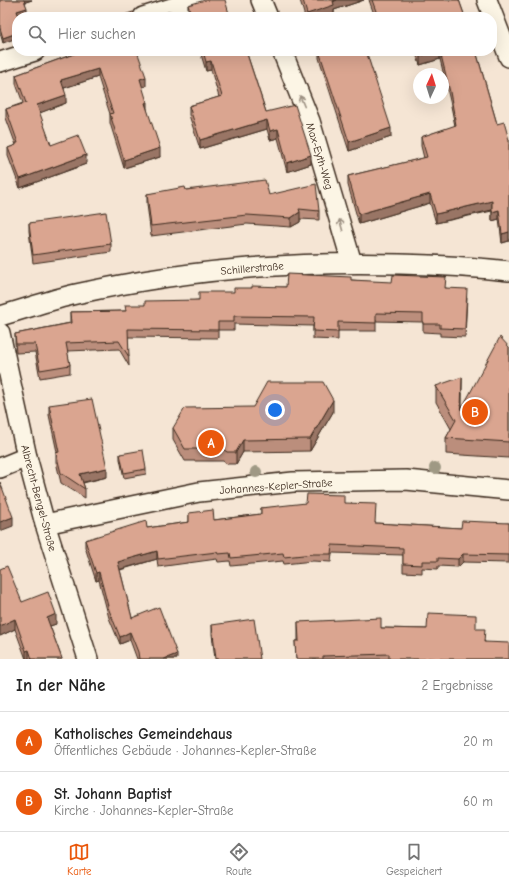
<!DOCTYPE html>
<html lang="de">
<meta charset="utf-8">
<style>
:root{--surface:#fff;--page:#f2f2f2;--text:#222;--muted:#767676;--line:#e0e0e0;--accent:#ea580c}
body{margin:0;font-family:"Comic Neue",sans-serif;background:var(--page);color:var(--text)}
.compass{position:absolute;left:413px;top:68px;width:36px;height:36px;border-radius:50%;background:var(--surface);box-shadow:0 4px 16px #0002;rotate:4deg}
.you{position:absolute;left:275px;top:410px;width:14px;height:14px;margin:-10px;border:3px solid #fff;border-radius:50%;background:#1a73e8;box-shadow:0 0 0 6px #1a73e833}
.badge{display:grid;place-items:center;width:26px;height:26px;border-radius:50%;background:var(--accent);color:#fff;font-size:13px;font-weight:700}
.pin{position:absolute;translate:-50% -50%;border:2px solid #fff;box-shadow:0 1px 4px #0006}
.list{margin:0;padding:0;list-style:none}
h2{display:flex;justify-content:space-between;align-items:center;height:52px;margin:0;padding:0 16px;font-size:17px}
h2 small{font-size:13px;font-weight:400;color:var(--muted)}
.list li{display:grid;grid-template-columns:26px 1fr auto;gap:12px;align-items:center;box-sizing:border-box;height:60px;padding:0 16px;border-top:1px solid var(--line)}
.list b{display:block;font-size:15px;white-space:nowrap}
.list p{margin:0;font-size:13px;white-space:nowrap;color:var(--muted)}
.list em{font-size:13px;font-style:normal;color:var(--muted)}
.icon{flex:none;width:22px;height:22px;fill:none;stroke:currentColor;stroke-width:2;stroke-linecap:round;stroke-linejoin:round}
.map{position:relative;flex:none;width:509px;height:659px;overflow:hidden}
.search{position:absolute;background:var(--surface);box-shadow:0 4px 16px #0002;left:12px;right:12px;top:12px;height:44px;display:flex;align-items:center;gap:10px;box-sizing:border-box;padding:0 14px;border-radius:16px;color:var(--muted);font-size:15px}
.sheet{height:172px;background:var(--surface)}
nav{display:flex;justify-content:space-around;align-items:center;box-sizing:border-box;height:56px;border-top:1px solid var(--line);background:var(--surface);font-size:11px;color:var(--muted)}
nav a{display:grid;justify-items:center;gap:2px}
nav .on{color:var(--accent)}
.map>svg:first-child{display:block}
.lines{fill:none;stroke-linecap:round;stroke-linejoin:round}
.street-casing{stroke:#3b2a1e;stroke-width:22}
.street{stroke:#fcf5e5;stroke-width:19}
.tree{fill:#9f9984}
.wall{fill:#bb8e7c;stroke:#3b2a1e}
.shaded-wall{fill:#997465;stroke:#3b2a1e}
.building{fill:#daa590;stroke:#3b2a1e}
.oneway{stroke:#9c9082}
.labels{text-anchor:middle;stroke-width:3;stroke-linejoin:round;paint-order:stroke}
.street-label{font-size:11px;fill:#3b2a1e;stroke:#fcf5e5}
</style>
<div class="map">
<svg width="509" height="659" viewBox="0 0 509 659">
<rect width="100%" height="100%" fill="#f5e5d4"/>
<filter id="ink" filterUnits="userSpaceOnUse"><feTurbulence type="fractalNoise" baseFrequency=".025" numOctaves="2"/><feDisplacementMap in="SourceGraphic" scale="8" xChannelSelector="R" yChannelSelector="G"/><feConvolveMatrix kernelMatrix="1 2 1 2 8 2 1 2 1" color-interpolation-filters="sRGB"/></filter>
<g filter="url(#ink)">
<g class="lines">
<defs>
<g id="street">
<polyline points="261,0 268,17"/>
<polyline points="487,0 509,57"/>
<polyline points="143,17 197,0"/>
<polyline points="282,51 310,121 352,263"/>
<polyline points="0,62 35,51"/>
<path d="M 0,316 C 25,309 50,300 76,294 C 182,270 291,261 400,264 C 437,265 473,267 509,271"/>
<polyline points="0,333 27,457 45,524 88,659"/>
<polyline points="0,468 27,457"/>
<polyline points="45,524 199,492 293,482 406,480 509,490"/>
</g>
</defs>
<!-- street casing -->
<use href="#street" class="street-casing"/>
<!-- street -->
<use href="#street" class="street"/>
</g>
<!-- trees -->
<g class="tree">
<circle cx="435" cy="468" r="6"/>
<circle cx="256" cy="472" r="6"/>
</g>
<!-- wall -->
<g class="wall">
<polygon points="0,0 32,0 25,2 27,13 18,16 3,43 0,33"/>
<polygon points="300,0 364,0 334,10 334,14 324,17 305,17"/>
<polygon points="369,0 459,0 465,17 375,17"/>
<polygon points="188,5 230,17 189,17 188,14"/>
<polygon points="82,51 146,86 142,87 147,110 160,157 124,168 110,123 110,114 98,77 64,88 66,103 39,113 51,145 86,164 20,188 8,156 8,148 16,145 6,118 6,109 23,103 16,84 16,75"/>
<polygon points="200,51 246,51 266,112 311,164 287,172 278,138 270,140 267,129 200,149 189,115 189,106 219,97 211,70 206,71"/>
<polygon points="319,51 366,51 391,137 349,151 319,58"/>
<polygon points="415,51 476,51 497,124 509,140 509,241 502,243 499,219 492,221 492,211 436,223 430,203 359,224 348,185 348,176 424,158 421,146 421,137 455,126 450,101 440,59 420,65"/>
<polygon points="186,190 269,195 319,211 319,220 300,219 300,222 291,227 247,224 151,236 147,204 147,194"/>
<polygon points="29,223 111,244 111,252 33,263 29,231"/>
<polygon points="351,280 446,288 467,297 465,337 440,336 440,333 423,332 423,322 376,321 376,331 338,331 338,340 313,339 313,326 234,324 234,330 218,330 218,338 128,337 129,366 119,349 67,351 70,365 70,373 40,378 35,352 16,353 15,342 15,334 70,323 70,312 126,311 145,305 199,300 252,288 286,287"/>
<polygon points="509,347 509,458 446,454 446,438 451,429 436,402 436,386 462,393 462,409"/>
<polygon points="49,405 107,477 83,483 85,489 85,498 61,483 56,462 56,453 57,452 49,415"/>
<polygon points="333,412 310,451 243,452 236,464 227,464 223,461 185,461 173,440 173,428"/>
<polygon points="120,454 146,469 146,474 124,478 120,459"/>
<polygon points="344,503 375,523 461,528 509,523 509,563 463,562 458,567 438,566 438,569 422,568 422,573 403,572 403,555 332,553 331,562 313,561 284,564 283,561 231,566 230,561 218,562 217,559 158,567 157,559 120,570 132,618 177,659 137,659 130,640 120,644 109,618 99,580 96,581 85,547 85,540 147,528 189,522 189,513 214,520 261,514 261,508"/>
<polygon points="0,569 22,602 56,624 50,626 62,659 26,659 15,629 0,636"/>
<polygon points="298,622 381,628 427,629 476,629 485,642 509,659 296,659 295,641 298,641"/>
<polygon points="212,625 260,659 215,659 212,634"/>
</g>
<!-- shaded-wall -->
<g class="shaded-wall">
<polygon points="23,0 32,0 23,3"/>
<polygon points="337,0 364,0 334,10 334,14 324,17 307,17 307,14"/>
<polygon points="27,8 27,13 17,16 17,11"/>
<polygon points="17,33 17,38 3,43 3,38"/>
<polygon points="436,51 440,51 440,59 420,65 420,56"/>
<polygon points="211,61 211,70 206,71 206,62"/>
<polygon points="98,69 98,77 61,89 61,80"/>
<polygon points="146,77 146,86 140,88 140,79"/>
<polygon points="66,95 66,103 37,114 37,105"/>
<polygon points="147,102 147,111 145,103"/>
<polygon points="267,120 267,129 200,149 200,140"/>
<polygon points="391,128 391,137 349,151 349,142"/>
<polygon points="278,129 278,138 270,140 270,131"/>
<polygon points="160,148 160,157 124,168 124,160"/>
<polygon points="86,155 86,164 20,188 20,179"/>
<polygon points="311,155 311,164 287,172 287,163"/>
<polygon points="430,194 430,203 359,224 359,214"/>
<polygon points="492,201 492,210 436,223 436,214"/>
<polygon points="499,210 499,219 492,221 492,212"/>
<polygon points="300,212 300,222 291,227 291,218"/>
<polygon points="509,232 509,241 502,243 502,234"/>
<polygon points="462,377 462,393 461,427 461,410"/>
<polygon points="333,400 333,412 310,451 310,439"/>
<polygon points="243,440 243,452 236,464 236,452"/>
<polygon points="107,468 107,477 80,483 80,474"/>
<polygon points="13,517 13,526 0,531 0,522"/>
<polygon points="157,551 157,559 118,570 118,562"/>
<polygon points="463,554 463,562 458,567 458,559"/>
<polygon points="99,572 99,580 96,581 96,573"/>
<polygon points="56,614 56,624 47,627 47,618"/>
<polygon points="15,619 15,629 0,636 0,626"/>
<polygon points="130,632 130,640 120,644 120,637"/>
<polygon points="29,650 29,659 26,659 26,651"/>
<polygon points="177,654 177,659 164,659"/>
</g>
<!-- building -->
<g class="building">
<polygon points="0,0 24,0 27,8 17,11 19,17 17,17 17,33 3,38 0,28"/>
<polygon points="205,0 225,0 230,17 192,17 188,5"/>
<polygon points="303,0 337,0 333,1 334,5 307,14"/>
<polygon points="372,0 459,0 465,17 378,17"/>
<polygon points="171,11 173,17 152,17"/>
<polygon points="133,12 138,17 125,17 124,15"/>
<polygon points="82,51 137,51 146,77 140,79 147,102 145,103 160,148 124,160 110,114 113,113 98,69 61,80 66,95 37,105 51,145 78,135 86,155 20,179 8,148 16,145 16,143 18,143 6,109 26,103 16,75"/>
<polygon points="203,51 246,51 266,112 295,105 311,155 287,163 278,129 270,131 267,120 200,140 189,106 222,96 211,61 206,62"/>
<polygon points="319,51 366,51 391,128 349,142"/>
<polygon points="418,51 436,51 420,56"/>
<polygon points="440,51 476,51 497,124 504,122 509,140 509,232 502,234 499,210 492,212 492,201 436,214 430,194 359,214 348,176 427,157 421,137 456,125 450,92"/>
<polygon points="265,180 269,195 316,184 319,211 299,209 300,212 291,218 247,215 151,226 147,194 185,187 186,190"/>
<polygon points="106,212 111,244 33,255 29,223"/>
<polygon points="287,274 351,277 351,280 392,282 393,275 446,277 445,288 467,289 465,329 440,328 440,324 423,324 423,314 376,313 376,323 338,322 338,332 313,331 314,317 234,316 234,322 218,322 218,330 128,329 129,357 119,341 66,343 70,365 40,370 35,344 16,344 15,334 71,323 70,312 126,311 125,305 145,305 145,301 199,300 199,292 234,292 234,288 252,288 252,286 286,287"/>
<polygon points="500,337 509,347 509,442 446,438 456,420 436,386 462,377 461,410"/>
<polygon points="267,382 323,382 333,400 310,439 243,440 236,452 227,452 223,449 185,449 173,428 185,408 253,407"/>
<polygon points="92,399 107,468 80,474 85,489 61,473 56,453 59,452 49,405"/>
<polygon points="143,450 146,469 124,473 120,454"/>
<polygon points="0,482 13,517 0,522"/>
<polygon points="307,494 344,495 344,503 376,504 375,523 461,528 462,521 509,523 509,555 463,554 458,559 438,558 438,561 422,561 422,565 403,564 403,548 332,545 331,554 313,554 284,557 283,553 231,558 230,553 218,554 217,552 158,559 157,551 118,562 132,618 159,607 177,654 164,659 139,659 138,652 130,632 120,637 109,610 99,572 96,573 85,540 146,521 147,528 189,522 189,513 213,510 214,520 261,514 261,508 306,503"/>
<polygon points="7,566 22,602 48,592 56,614 47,618 62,659 32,659 29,650 26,651 15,619 0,626 0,569"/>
<polygon points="428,613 476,615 476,629 485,629 484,642 509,643 509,659 443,659 428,658 428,659 389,659 389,654 323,656 323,659 296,659 295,641 299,641 298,622 381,618 381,628 427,629"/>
<polygon points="254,619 260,659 216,659 212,625"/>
</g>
<!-- one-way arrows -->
<defs><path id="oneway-shaft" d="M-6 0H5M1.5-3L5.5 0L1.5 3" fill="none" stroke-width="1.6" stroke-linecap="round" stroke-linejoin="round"/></defs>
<g class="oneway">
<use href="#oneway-shaft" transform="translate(302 101) rotate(-112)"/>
<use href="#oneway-shaft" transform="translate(341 225) rotate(-106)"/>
</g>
</g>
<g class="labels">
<!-- street labels -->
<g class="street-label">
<text transform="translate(320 156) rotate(73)" y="4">Max-Eyth-Weg</text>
<text transform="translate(252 268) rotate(-5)" y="4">Schillerstraße</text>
<text transform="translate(276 486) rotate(-4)" y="4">Johannes-Kepler-Straße</text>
<text transform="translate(39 498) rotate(75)" y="4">Albrecht-Bengel-Straße</text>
</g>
</g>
</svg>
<svg class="compass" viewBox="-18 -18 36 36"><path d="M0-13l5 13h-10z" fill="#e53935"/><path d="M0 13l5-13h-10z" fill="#767676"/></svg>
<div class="you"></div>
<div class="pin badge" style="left:211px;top:443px">A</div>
<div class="pin badge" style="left:475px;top:412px">B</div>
<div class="search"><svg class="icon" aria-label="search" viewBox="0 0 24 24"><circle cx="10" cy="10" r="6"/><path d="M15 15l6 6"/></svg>Hier suchen</div>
</div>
<section class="sheet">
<h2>In der Nähe<small>2 Ergebnisse</small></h2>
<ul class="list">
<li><span class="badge">A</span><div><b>Katholisches Gemeindehaus</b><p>Öffentliches Gebäude · Johannes-Kepler-Straße</p></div><em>20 m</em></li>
<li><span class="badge">B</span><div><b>St. Johann Baptist</b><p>Kirche · Johannes-Kepler-Straße</p></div><em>60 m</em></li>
</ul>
</section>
<nav>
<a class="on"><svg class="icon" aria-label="map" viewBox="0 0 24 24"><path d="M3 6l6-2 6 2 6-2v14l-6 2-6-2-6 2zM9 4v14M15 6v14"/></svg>Karte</a>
<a><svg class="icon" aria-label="directions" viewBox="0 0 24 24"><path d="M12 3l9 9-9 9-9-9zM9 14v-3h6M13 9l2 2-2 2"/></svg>Route</a>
<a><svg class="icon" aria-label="saved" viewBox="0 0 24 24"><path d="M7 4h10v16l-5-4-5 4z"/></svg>Gespeichert</a>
</nav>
